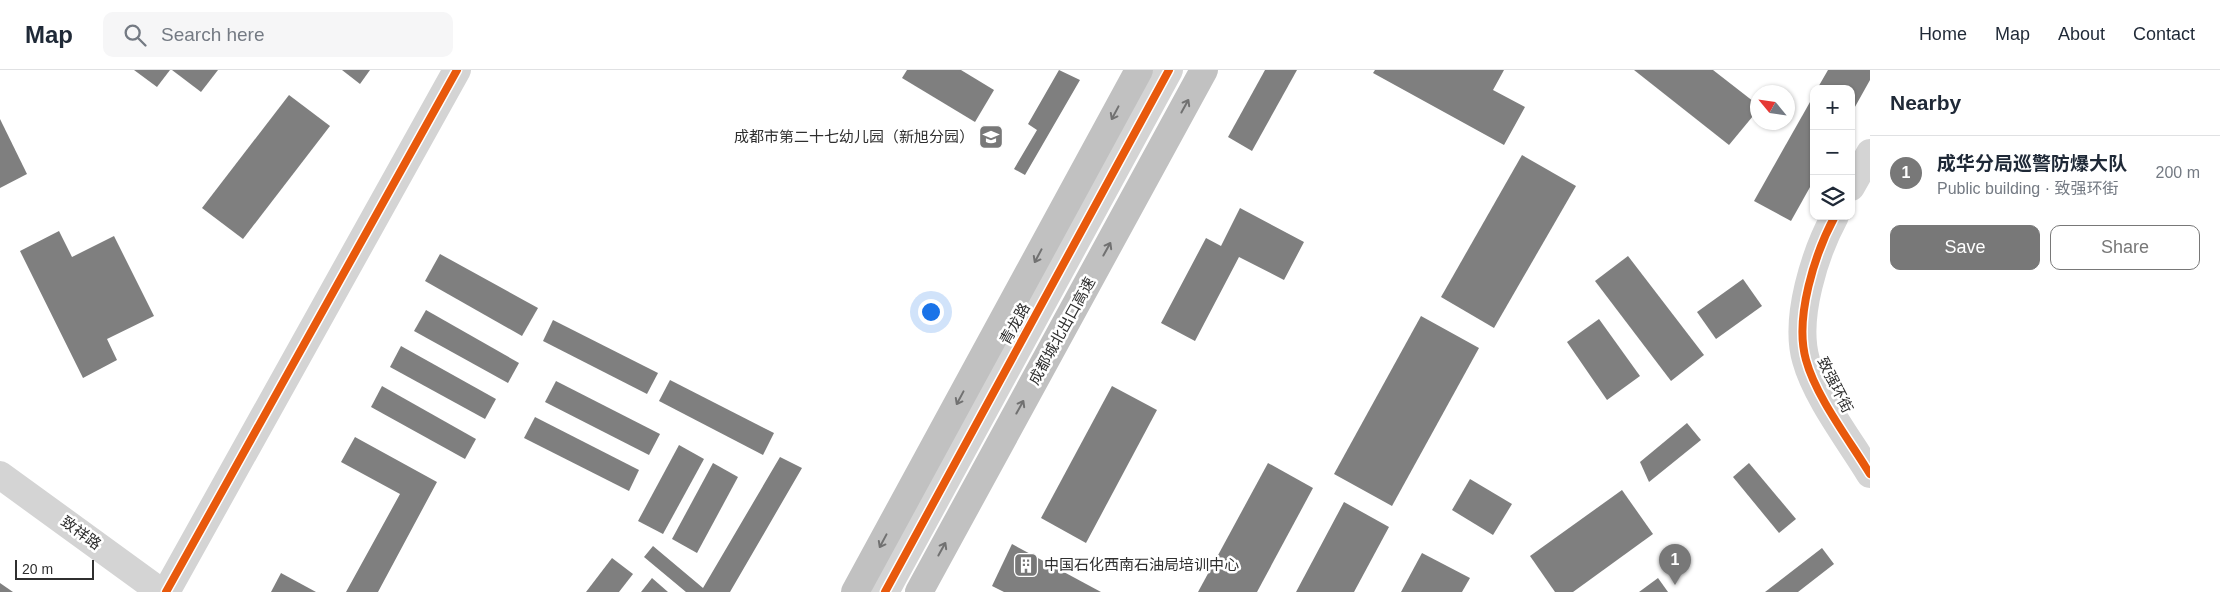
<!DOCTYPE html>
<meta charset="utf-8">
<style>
:root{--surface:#fff;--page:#f6f6f7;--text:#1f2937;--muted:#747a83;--line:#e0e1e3;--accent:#787878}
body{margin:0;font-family:Helvetica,"Noto Sans SC",sans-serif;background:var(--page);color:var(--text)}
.controls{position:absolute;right:15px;top:15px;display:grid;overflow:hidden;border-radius:10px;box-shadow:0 1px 4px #0004}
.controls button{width:45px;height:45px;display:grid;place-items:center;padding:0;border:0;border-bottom:1px solid var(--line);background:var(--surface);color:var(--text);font:25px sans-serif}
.compass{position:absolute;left:1750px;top:15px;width:45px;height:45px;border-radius:50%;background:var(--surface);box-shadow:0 1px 4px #0004;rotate:299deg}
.scale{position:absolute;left:15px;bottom:12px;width:79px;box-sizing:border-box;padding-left:5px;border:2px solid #2f2f2f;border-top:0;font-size:14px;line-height:18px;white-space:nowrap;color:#2f2f2f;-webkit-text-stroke:4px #fff;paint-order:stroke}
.you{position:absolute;left:930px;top:241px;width:18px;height:18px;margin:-12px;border:4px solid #fff;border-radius:50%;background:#1a73e8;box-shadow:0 0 0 8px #1a73e833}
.badge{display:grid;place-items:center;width:32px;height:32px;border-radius:50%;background:var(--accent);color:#fff;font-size:16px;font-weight:700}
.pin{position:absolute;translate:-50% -41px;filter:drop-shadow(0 1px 2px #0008)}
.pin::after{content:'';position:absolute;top:26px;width:18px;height:15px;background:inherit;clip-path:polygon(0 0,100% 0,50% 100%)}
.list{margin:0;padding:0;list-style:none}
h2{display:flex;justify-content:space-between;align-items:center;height:65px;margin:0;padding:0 20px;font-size:21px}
h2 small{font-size:16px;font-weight:400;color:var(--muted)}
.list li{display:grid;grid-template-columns:32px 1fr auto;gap:15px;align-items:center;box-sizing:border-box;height:75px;padding:0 20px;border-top:1px solid var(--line)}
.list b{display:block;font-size:19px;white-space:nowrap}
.list p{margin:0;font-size:16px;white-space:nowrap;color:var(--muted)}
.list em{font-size:16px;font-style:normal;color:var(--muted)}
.actions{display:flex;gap:10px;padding:15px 20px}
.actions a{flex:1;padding:11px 0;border:1px solid var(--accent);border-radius:10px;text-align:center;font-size:18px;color:var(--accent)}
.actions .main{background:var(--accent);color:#fff}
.icon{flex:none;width:28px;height:28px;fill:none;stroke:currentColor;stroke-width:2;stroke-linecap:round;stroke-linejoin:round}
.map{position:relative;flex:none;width:1870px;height:522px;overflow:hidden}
header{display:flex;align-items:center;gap:30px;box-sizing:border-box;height:70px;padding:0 25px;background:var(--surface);border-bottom:1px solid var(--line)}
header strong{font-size:24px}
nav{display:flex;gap:28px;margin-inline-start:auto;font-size:18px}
.search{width:350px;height:45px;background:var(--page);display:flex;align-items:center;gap:12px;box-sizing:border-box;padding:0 18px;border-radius:10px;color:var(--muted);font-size:19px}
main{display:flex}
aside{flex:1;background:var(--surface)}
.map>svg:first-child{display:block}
.building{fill:#7f7f7f}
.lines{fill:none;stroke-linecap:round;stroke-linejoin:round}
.minor{stroke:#d4d4d4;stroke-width:28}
.tertiary{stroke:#d4d4d4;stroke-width:28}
.motorway{stroke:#c1c1c1;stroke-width:28}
.cycleway-casing{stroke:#fff;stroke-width:11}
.cycleway{stroke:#e8590c;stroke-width:8}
.oneway{stroke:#717171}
.labels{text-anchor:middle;stroke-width:5;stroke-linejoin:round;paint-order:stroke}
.poi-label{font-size:15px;fill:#2f2f2f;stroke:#fff;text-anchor:end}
.street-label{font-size:15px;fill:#2f2f2f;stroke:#fff}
</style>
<header>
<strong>Map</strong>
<div class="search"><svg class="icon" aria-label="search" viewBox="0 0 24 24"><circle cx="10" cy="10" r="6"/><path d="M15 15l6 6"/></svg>Search here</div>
<nav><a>Home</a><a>Map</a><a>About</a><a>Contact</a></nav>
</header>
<main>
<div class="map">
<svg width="1870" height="522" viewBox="0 0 1870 522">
<rect width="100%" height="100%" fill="#fff"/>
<!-- building -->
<g class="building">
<polygon points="134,0 170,0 157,17"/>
<polygon points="172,0 218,0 201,22"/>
<polygon points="342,0 370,0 360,14"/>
<polygon points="907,0 961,0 994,20 975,52 902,8"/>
<polygon points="1059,0 1080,10 1025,105 1014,99 1037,60 1028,54"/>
<polygon points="1265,0 1297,0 1252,81 1228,67"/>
<polygon points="1375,0 1504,0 1493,20 1525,37 1504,75 1373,3"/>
<polygon points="1634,0 1713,0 1758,35 1758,40 1729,75"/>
<polygon points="1828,0 1870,0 1870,10 1851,44 1851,19 1817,19"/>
<polygon points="289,25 330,56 243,169 202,138"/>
<polygon points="1814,25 1814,110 1791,151 1754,131"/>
<polygon points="0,49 27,104 0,118"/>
<polygon points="1522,85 1576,116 1494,258 1441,227"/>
<polygon points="1240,138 1304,172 1284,210 1239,187 1195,271 1161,253 1206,168 1221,176"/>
<polygon points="59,161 72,187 114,166 154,246 107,269 117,290 83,308 20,181"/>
<polygon points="440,184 538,238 522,266 425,211"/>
<polygon points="1628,186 1704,285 1671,311 1595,211"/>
<polygon points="1743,209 1762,236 1716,269 1697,242"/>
<polygon points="426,240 519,293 508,313 414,261"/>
<polygon points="1421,246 1479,278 1392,436 1334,404"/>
<polygon points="1599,249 1640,306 1607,330 1567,272"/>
<polygon points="553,250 658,303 647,324 543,271"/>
<polygon points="401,276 496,329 485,349 390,297"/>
<polygon points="670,310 774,363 763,385 659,331"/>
<polygon points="556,311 660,364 649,385 545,332"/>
<polygon points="382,316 476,369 465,389 371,337"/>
<polygon points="1112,316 1157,340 1086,473 1041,448"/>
<polygon points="535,347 639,400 629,421 524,368"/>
<polygon points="1687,353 1701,370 1649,412 1640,392"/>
<polygon points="355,367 437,412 378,522 346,522 400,424 341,392"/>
<polygon points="679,375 704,389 663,464 638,451"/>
<polygon points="780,387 802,398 730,522 686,522 644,487 653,476 703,518"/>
<polygon points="713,393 738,407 697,483 672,469"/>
<polygon points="1268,393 1313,418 1257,522 1198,522"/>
<polygon points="1749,393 1796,449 1779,463 1733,407"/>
<polygon points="1470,409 1512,434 1493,465 1452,440"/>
<polygon points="1622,420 1653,464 1573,522 1555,522 1530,486"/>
<polygon points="1344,432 1389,457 1354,522 1296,522"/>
<polygon points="1012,474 1101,522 1004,522 992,516"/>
<polygon points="1822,478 1834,494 1798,522 1765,522"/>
<polygon points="1422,483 1470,508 1462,522 1401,522"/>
<polygon points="612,488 633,504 619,522 586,522"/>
<polygon points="281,503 316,522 271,522"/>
<polygon points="652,508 668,522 641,522"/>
<polygon points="1658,508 1668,522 1639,522"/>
<polygon points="0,513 13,522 0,522"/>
</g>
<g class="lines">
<!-- minor -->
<g class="minor">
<polyline points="1851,117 1870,83"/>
<path d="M 1835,146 C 1815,183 1794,248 1806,290 C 1816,327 1850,371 1870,404"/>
<polyline points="0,405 161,522"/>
</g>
<!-- tertiary -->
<g class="tertiary">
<polyline points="166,522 457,0"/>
<polyline points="885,522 1169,0"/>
</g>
<!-- motorway -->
<g class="motorway">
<polyline points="855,522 1139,0"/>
<polyline points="919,522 1204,0"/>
</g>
<defs>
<g id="cycleway">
<path d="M 1835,146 C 1815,183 1794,248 1806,290 C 1816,327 1850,371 1870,404"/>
<polyline points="166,522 457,0"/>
<polyline points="885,522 1169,0"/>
</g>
</defs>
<!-- cycleway casing -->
<use href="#cycleway" class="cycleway-casing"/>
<!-- cycleway -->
<use href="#cycleway" class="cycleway"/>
</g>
<!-- one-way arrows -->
<defs><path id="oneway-shaft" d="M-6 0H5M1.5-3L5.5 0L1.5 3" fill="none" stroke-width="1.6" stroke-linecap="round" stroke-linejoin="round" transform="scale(1.25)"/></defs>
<g class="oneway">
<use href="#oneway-shaft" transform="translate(1185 36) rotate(-61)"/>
<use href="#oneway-shaft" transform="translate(1115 43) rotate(118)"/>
<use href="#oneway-shaft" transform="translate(1107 179) rotate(-61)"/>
<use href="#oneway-shaft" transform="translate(1038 186) rotate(118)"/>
<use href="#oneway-shaft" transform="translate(960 328) rotate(118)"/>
<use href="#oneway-shaft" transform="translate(1020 337) rotate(-61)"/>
<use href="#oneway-shaft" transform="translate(883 471) rotate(118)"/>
<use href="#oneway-shaft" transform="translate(942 479) rotate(-61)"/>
</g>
<!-- icons -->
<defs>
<symbol id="school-square" viewBox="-11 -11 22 22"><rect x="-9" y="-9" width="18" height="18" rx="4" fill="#787878" stroke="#fff"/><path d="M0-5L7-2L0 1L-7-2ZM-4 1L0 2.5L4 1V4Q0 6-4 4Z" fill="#fff"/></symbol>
<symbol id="building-square" viewBox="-11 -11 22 22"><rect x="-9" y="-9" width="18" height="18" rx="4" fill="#787878" stroke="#fff"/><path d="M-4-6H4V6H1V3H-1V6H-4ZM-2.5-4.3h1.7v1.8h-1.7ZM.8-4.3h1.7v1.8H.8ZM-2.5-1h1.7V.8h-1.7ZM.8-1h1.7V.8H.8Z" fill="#fff"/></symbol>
</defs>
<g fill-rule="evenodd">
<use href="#school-square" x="977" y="53" width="28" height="28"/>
<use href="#building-square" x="1012" y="481" width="28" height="28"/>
</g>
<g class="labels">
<!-- poi labels -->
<g class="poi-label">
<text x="974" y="72">成都市第二十七幼儿园（新旭分园）</text>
<text x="1044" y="500" text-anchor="start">中国石化西南石油局培训中心</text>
</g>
<!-- street labels -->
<g class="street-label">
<text transform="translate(1015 254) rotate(-61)" y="5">青龙路</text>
<text transform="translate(1062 261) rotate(-61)" y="5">成都城北出口高速</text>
<text transform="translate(1835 315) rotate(63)" y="5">致强环街</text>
<text transform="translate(81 463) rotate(36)" y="5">致祥路</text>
</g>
</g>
</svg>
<div class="controls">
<button>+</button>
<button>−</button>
<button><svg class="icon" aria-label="layers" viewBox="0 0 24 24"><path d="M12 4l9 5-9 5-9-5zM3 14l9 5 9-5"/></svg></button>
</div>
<svg class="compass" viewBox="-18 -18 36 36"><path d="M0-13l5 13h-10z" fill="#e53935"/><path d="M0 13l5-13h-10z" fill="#747a83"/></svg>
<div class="scale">20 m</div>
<div class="you"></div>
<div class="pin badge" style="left:1675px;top:515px">1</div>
</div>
<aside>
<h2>Nearby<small></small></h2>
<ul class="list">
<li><span class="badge">1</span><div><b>成华分局巡警防爆大队</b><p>Public building · 致强环街</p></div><em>200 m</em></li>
</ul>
<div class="actions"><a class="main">Save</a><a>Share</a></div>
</aside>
</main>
